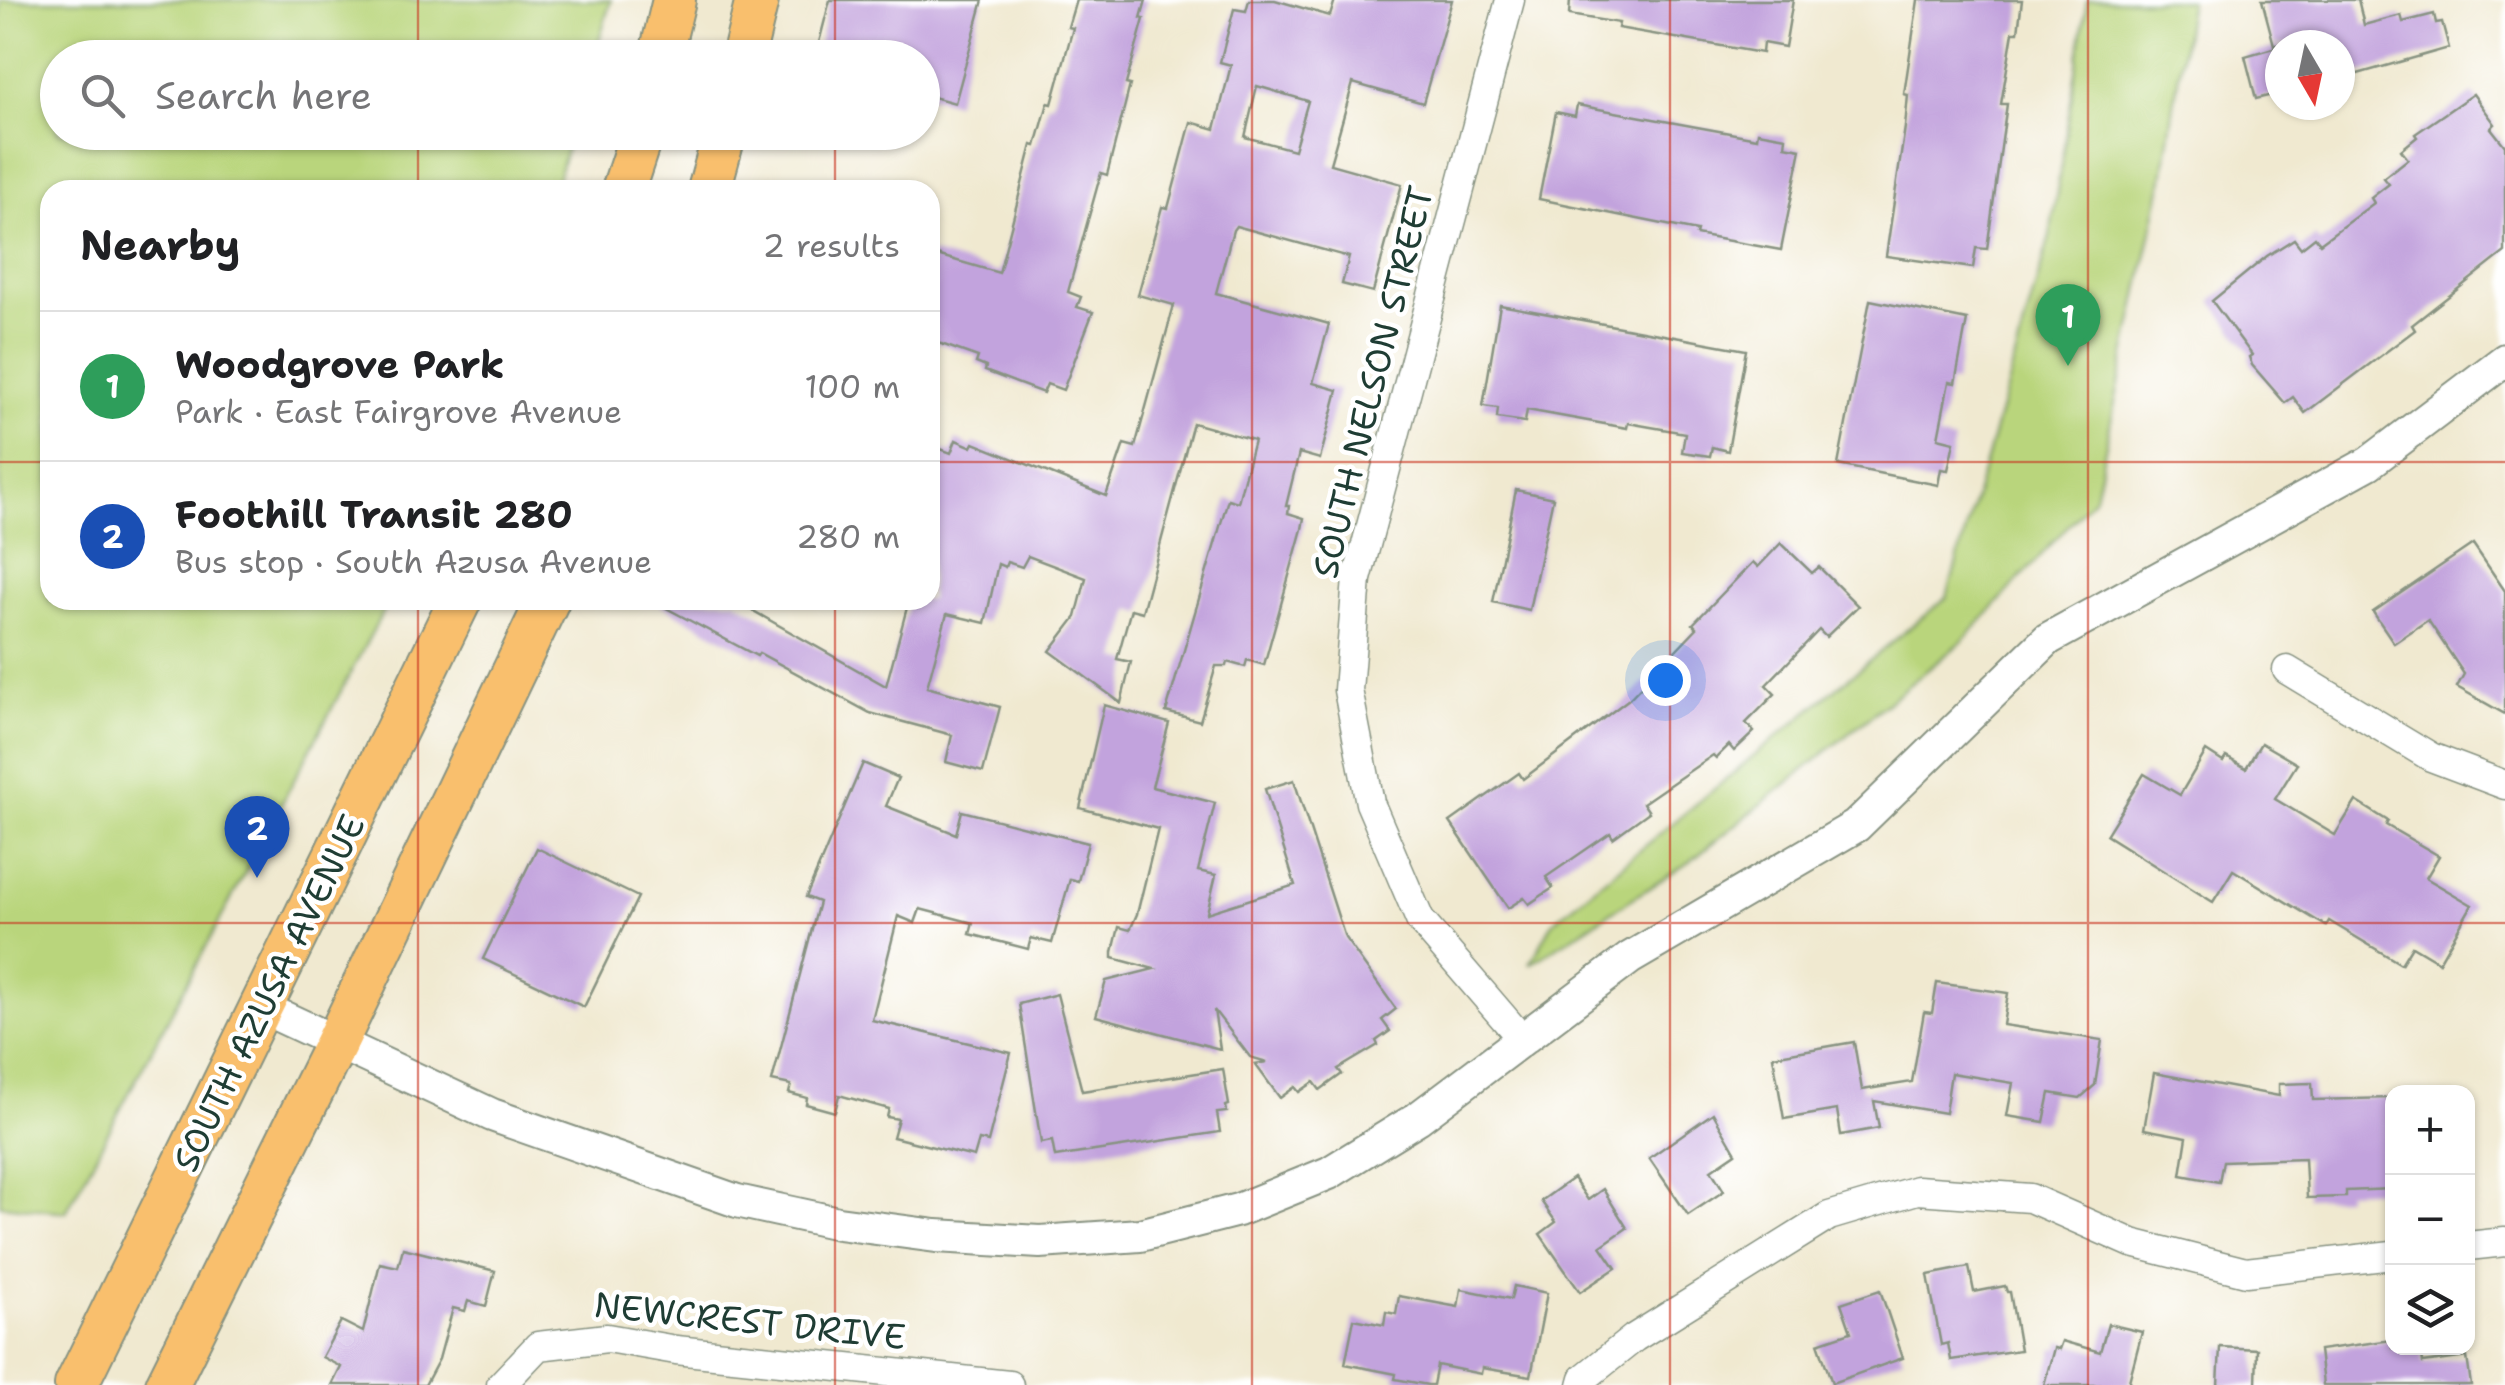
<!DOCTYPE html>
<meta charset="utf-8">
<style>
:root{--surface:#fff;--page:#f2f2f2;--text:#202124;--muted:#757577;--line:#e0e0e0;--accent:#2563eb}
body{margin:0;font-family:"Shantell Sans",sans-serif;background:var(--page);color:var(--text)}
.controls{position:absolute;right:30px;bottom:30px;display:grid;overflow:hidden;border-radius:20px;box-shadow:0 2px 8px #0004}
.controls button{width:90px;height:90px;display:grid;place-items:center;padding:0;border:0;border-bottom:2px solid var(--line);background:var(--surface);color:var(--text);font:50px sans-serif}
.compass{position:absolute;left:2265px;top:30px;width:90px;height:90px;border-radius:50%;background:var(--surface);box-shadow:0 2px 8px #0004;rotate:171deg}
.you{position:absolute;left:1665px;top:680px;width:35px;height:35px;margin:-25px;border:8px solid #fff;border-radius:50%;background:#1a73e8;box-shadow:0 0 0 15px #1a73e833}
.badge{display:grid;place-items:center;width:65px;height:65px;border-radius:50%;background:var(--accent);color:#fff;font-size:32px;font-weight:700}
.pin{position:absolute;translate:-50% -82px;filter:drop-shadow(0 2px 5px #0008)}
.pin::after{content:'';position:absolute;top:52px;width:35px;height:30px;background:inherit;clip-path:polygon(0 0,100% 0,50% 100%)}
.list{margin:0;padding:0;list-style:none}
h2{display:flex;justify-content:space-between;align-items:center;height:130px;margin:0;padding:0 40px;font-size:42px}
h2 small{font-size:32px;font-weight:400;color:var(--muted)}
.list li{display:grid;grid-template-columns:65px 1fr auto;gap:30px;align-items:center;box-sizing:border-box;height:150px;padding:0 40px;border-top:2px solid var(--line)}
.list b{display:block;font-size:38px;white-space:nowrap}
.list p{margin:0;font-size:32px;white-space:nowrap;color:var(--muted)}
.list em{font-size:32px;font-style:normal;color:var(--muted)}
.icon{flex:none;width:55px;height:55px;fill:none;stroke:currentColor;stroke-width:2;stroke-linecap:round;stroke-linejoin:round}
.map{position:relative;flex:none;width:2505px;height:1385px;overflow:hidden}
.search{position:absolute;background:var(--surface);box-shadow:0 2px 8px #0004;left:40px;top:40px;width:900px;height:110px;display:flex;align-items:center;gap:25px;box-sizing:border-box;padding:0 35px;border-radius:55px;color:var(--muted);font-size:38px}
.panel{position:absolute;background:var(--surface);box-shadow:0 2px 8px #0004;left:40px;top:180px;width:900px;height:430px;border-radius:30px}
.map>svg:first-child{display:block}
.green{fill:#b9d57c;stroke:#6c8958;stroke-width:2.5}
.building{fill:#c2a3dd;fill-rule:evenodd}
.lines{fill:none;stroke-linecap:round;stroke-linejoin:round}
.minor-casing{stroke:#889382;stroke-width:31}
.tertiary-casing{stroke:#889382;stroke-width:36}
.primary-casing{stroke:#889382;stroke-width:46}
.minor{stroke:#fff;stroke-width:28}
.tertiary{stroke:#fff;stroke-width:32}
.primary{stroke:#f9bf6d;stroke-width:42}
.grid{fill:none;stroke:#c8321e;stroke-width:2.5;stroke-opacity:0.55}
.labels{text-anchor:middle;stroke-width:9;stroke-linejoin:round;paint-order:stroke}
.street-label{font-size:35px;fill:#1f3d34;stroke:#fff}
</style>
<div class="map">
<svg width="2505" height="1385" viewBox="0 0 2505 1385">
<rect width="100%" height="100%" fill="#fff"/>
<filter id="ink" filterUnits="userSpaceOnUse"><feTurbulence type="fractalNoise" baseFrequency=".01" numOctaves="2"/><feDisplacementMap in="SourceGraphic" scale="20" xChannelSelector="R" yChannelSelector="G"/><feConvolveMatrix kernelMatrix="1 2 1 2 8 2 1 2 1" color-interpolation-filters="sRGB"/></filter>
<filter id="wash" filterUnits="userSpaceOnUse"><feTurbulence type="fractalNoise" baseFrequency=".0048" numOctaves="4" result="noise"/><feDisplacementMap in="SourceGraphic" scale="40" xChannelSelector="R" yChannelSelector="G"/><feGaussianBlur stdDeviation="2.25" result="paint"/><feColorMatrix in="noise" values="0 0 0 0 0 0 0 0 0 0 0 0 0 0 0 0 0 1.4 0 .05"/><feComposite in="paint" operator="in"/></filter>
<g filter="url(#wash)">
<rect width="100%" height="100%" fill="#f0e9d0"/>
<!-- green -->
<g class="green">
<polygon points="0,0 611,0 594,57 58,58 58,132 571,133 554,190 50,190 50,600 389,600 66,1212 0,1205"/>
<polygon points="2087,0 2190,0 2162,184 2095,496 1963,641 1691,861 1530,964 1553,922 1947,597 2050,236"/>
</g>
<g id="blocks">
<!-- building -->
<g class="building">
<polygon points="830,0 983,0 955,103 922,94 922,58 815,58"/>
<polygon points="1076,0 1146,0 1141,18 1144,19 1126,84 1130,85 1107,175 1101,173 1068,292 1081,297 1077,307 1093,312 1063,390 1047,384 1043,393 985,371 986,367 976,363 978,357 930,340 930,253 999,273 1032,145 1036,146 1048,103 1052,104 1073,28 1068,27"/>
<path d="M 1249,0 L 1275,0 L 1330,16 L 1335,0 L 1452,0 L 1423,103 L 1353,83 L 1330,164 L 1402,184 L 1373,292 L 1342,284 L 1349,257 L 1236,226 L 1233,230 L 1216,293 L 1329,324 L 1313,383 L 1338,390 L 1320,459 L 1299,453 L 1286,506 L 1289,506 L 1288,513 L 1304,518 L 1302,529 L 1264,665 L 1247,660 L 1245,667 L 1227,662 L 1226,666 L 1216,666 L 1200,721 L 1166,712 L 1228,499 L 1238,502 L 1254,440 L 1193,423 L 1142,612 L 1131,609 L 1117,659 L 1131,662 L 1121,703 L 1050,651 L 1076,617 L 1086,578 L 1028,556 L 1022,567 L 1007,562 L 1005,567 L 998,564 L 985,623 L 947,614 L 927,687 L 1000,707 L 983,772 L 946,762 L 952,735 L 870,713 L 759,653 L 757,656 L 651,600 L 734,600 L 886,686 L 909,600 L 930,600 L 930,445 L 951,453 L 956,440 L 972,447 L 974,443 L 1106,496 L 1124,444 L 1135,447 L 1174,305 L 1138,295 L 1162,207 L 1168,208 L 1191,122 L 1215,129 L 1231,65 L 1220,62 L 1234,9 L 1246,11 ZM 1257,86 L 1308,101 L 1294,150 L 1245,137 Z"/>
<polygon points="1570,0 1793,0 1785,47 1763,43 1762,53 1618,28 1619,23 1569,15"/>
<polygon points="1918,0 2022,0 2018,32 2013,32 2001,104 2007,104 1987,249 1976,248 1973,268 1886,256 1905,127 1908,95 1904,94"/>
<polygon points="2262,0 2358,0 2364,25 2401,15 2403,22 2434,14 2436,23 2442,22 2449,48 2340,79 2340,45 2274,45"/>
<polygon points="2280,46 2280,93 2256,99 2245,56"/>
<polygon points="2473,94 2495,124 2491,128 2505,146 2505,252 2412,325 2415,330 2305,413 2293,397 2285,403 2252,365 2249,357 2252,355 2212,301 2267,256 2294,239 2301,248 2315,237 2320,243 2374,203 2371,198 2389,184 2384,178 2408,159 2401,150 2417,137 2415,134"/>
<polygon points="1577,105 1757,138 1758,132 1786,137 1785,146 1801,149 1781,250 1696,235 1697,231 1539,199 1556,112 1575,116"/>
<polygon points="1870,300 1967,320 1955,383 1949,382 1938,438 1954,442 1948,470 1941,469 1938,485 1838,465"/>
<polygon points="1500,305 1746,350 1728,451 1712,447 1710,456 1682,452 1685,433 1628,423 1627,428 1527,410 1525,422 1497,418 1498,408 1483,406"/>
<polygon points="1516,490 1553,498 1529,610 1493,602"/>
<polygon points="1781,543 1812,573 1819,567 1858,606 1826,637 1819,630 1766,685 1775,694 1746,723 1754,732 1734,751 1729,745 1716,758 1713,755 1643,803 1649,812 1613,838 1610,833 1546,877 1553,888 1529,904 1524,898 1508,908 1450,822 1519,773 1523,779 1629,699 1697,628 1693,624 1753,562 1758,567"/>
<polygon points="2473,544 2505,591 2505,714 2457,687 2464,674 2428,620 2394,643 2373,612"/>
<polygon points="1104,705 1169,723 1152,787 1215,803 1198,871 1216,875 1207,913 1295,885 1265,789 1294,780 1345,938 1396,1009 1382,1020 1390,1031 1376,1041 1378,1045 1338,1069 1342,1074 1320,1090 1314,1082 1299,1092 1295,1087 1280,1098 1255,1064 1267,1062 1250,1057 1214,1010 1220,1049 1096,1016 1106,981 1154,969 1113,958 1113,952 1119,927 1130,930 1137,914 1158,829 1080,808"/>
<polygon points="2261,743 2297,764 2275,799 2335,835 2356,801 2388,821 2386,825 2439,856 2426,878 2472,905 2439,962 2412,946 2401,964 2329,921 2326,926 2233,870 2213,902 2106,835 2144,774 2180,795 2206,751 2223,762 2226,757 2246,768"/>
<polygon points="863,763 898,778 886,806 956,834 962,811 1088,843 1078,881 1070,879 1052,943 1031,938 1028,949 970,934 973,923 920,909 915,923 898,916 872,1020 1011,1053 988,1142 979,1140 974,1157 893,1137 898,1119 887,1117 889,1109 839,1095 835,1112 806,1104 807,1098 789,1093 791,1085 772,1081 819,902 806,897"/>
<polygon points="537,848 638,897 584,1007 483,959"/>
<polygon points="1937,983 2008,993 2003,1025 2102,1040 2095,1085 2080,1098 2050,1093 2044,1122 2007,1116 2013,1083 1951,1073 1945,1113 1874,1101 1879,1128 1841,1135 1837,1110 1784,1119 1773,1056 1854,1042 1862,1090 1912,1082 1924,1012 1932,1013"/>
<polygon points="1057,994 1082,1091 1223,1069 1229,1105 1226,1106 1227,1112 1217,1113 1220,1132 1055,1157 1052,1141 1041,1143 1019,1004"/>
<polygon points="2154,1073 2279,1096 2279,1084 2312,1083 2313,1100 2392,1098 2392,1189 2346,1191 2346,1197 2307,1198 2305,1158 2223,1161 2219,1182 2181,1175 2187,1137 2144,1129"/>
<polygon points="1713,1113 1736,1153 1711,1170 1724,1191 1688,1215 1649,1158"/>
<polygon points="1573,1178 1588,1200 1603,1189 1627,1228 1601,1246 1616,1268 1580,1292 1540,1234 1556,1222 1541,1201"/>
<polygon points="403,1248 495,1271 486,1306 468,1301 465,1311 453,1308 439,1359 425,1385 332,1385 341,1367 322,1357 341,1321 363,1332 380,1263 398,1267"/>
<polygon points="1969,1267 1974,1292 2005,1286 2007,1292 2010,1292 2020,1350 1951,1360 1948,1343 1941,1345 1928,1275"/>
<polygon points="1514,1286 1547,1293 1531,1376 1482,1368 1481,1374 1437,1365 1433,1385 1428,1385 1395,1379 1396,1374 1345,1364 1354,1319 1384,1325 1386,1312 1396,1314 1399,1296 1458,1307 1461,1289 1511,1299"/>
<polygon points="1880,1290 1903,1358 1832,1383 1818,1343 1851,1332 1841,1303"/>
<polygon points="2108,1324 2142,1332 2128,1385 2044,1385 2054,1348 2059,1349 2062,1341 2100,1352"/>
<polygon points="2392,1340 2392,1348 2421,1348 2423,1363 2467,1357 2471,1385 2323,1385 2319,1350"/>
<polygon points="2220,1347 2257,1349 2256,1385 2218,1385"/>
</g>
</g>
</g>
<g filter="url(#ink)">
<use href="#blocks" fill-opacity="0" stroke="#889382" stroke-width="2.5"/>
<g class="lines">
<defs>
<g id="minor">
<polyline points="1510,0 1357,579 1348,690 1370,803 1420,920 1522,1039"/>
<polyline points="2287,670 2431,757 2505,785"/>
<polyline points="2468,1246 2505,1242"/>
<polyline points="501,1385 538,1346 607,1338 676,1350 1009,1385"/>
<polyline points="1582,1385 1584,1378 1634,1338 1829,1216 1917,1190 2030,1198 2132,1243 2246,1272 2392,1255"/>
</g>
<polyline id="tertiary" points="263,1008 492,1115 737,1201 838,1223 936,1236 1040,1242 1140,1235 1238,1210 1329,1173 1418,1118 1630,958 1856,826 2048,639 2369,463 2505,360"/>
<g id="primary">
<polyline points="660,58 674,0"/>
<polyline points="743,58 757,0"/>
<polyline points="623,190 642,132"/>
<polyline points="709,190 725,132"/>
<polyline points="76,1385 460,600"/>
<polyline points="167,1385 336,1043 548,600"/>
</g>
</defs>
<!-- minor casing -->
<use href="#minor" class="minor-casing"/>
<!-- tertiary casing -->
<use href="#tertiary" class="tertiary-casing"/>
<!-- primary casing -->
<use href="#primary" class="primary-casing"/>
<!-- minor -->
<use href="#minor" class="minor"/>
<!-- tertiary -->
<use href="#tertiary" class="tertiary"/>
<!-- primary -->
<use href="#primary" class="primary"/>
</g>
</g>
<!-- grid -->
<path class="grid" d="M 418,0 L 418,58M 835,0 L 835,58M 1252,0 L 1252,1385M 1670,0 L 1670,1385M 2088,0 L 2088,1385M 418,132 L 418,190M 835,132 L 835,190M 0,462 L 50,462M 930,462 L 2505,462M 418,600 L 418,1385M 835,600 L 835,1385M 0,923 L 2505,923"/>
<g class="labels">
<!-- street labels -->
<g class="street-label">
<text transform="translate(1373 382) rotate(-76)" y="12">SOUTH NELSON STREET</text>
<text transform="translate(269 993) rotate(-64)" y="12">SOUTH AZUSA AVENUE</text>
<text transform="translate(750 1321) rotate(6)" y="12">NEWCREST DRIVE</text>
</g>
</g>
</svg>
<div class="controls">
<button>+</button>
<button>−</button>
<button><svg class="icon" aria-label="layers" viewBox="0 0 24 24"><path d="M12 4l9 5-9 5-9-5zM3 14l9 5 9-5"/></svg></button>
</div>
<svg class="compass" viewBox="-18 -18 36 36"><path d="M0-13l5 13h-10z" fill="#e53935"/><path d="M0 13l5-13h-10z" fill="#757577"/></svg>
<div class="you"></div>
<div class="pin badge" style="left:2068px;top:366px;background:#2e9e5b">1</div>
<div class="pin badge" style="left:257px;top:878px;background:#1a4fb4">2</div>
<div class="search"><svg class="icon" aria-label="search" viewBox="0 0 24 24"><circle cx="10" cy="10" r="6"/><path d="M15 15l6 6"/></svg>Search here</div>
<section class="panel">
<h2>Nearby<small>2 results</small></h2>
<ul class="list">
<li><span class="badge" style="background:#2e9e5b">1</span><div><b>Woodgrove Park</b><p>Park · East Fairgrove Avenue</p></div><em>100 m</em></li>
<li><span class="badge" style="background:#1a4fb4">2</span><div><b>Foothill Transit 280</b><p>Bus stop · South Azusa Avenue</p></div><em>280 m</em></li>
</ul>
</section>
</div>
